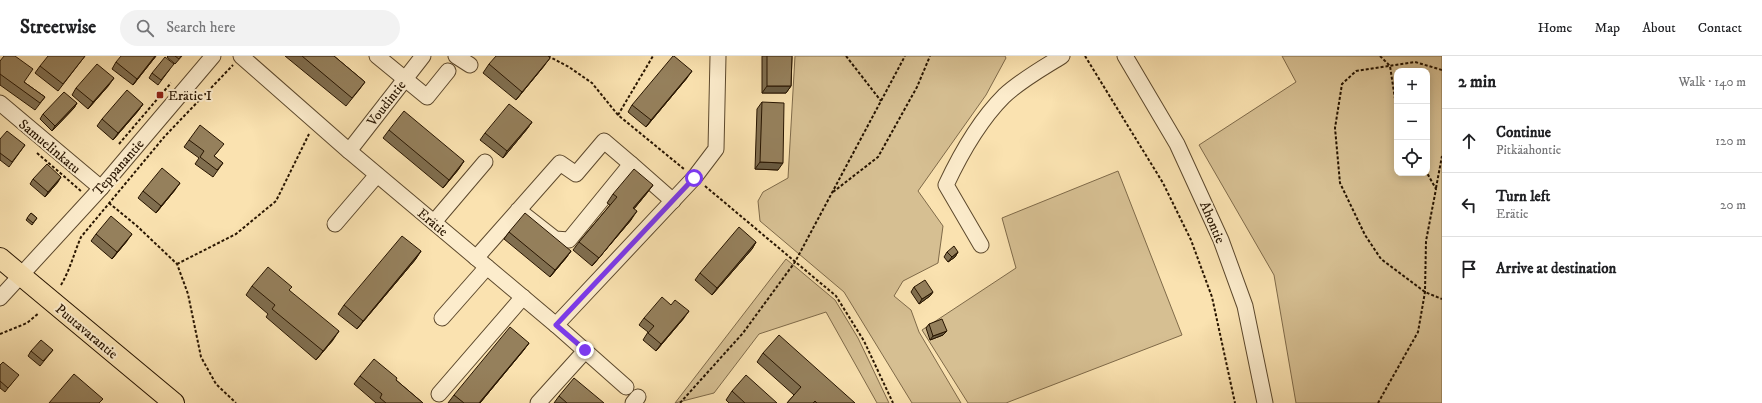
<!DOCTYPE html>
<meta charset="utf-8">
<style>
:root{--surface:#fff;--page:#f2f2f2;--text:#202124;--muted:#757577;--line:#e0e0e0}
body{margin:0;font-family:"IM FELL DW Pica",serif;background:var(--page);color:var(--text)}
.controls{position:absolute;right:12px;top:12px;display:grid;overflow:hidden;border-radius:8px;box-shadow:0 2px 10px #0003}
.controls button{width:36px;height:36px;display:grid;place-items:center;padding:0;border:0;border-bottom:1px solid var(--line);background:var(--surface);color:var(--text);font:20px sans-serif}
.stop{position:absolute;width:12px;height:12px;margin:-9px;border:3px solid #7c3aed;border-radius:50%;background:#fff}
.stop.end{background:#7c3aed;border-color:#fff;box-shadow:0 1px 4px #0008}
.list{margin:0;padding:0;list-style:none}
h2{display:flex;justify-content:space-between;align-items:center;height:52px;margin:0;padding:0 16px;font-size:17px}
h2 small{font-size:13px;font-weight:400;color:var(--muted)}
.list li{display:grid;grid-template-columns:26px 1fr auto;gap:12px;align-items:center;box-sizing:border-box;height:64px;padding:0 16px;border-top:1px solid var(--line)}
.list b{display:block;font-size:15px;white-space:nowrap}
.list p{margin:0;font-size:13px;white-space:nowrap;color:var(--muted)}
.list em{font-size:13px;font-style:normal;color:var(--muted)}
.icon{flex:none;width:22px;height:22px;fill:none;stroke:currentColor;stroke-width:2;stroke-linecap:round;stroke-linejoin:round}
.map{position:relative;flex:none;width:1442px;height:347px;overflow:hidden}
header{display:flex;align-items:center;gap:24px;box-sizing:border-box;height:56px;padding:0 20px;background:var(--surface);border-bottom:1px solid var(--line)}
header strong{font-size:19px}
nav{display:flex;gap:22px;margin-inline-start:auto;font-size:14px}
.search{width:280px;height:36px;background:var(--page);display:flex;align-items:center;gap:10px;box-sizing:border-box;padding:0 14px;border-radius:22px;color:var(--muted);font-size:15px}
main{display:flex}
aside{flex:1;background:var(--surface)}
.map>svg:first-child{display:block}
.green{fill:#d6bf92;stroke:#7f6a49;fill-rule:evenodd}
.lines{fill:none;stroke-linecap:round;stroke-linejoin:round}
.minor-casing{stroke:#5c482c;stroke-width:17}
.major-casing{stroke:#281500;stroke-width:22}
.path{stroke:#281500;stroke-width:2;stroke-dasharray:3 2;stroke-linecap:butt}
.minor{stroke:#fceccc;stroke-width:15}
.major{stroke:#fae2b0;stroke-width:20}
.wall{fill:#806e4f;stroke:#281500}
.shaded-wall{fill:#685a40;stroke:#281500}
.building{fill:#95805c;stroke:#281500}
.route{stroke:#7c3aed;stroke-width:5}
.poi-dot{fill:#8f2418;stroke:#fceccc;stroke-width:1.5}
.labels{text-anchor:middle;stroke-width:4;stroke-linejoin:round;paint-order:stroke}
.poi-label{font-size:14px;fill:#281500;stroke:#fceccc;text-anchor:start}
.street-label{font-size:14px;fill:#281500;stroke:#fceccc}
</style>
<header>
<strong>Streetwise</strong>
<div class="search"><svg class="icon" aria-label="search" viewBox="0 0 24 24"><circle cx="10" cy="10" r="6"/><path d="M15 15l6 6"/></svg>Search here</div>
<nav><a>Home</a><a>Map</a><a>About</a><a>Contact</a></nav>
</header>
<main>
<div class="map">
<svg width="1442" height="347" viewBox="0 0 1442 347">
<rect width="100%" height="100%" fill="#fae2b0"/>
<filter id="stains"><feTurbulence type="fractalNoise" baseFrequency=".005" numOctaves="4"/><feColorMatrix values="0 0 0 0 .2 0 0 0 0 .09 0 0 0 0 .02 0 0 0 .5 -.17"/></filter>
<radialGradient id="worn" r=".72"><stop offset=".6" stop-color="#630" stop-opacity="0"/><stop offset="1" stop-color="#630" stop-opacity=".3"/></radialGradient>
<!-- green -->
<g class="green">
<polygon points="795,0 1005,0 1006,2 986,39 918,135 943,170 938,207 903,225 894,240 911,254 919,276 961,347 912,347 844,236 760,165 758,145 763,136 788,122"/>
<path d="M 1282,0 L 1442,0 L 1442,347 L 1296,347 L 1274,219 L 1199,89 L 1296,26 ZM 1397,15 L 1427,15 L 1427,117 L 1397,117 Z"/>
<polygon points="1118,115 1182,279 1006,347 968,347 922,274 1016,212 1002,162"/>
<polygon points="786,203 835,244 858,282 889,347 877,347 826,256 759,278 714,337 675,347"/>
</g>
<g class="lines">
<defs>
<g id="minor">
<polyline points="241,0 349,95 556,269 626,331"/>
<polyline points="377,0 427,41 448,15"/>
<polyline points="456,0 470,9"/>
<polyline points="1125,0 1177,88 1221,184 1245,250 1265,347"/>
<polyline points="0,47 101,132"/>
<polyline points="349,95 423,0"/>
<polyline points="631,108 673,145"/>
<polyline points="434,166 485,106"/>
<polyline points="335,168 377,119"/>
<path d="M 981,189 L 946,129 C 961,97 979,65 1004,40 C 1021,24 1043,12 1062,0"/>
<polyline points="476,202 560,107 576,118 604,85 631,108 569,184 555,183 518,154"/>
<polyline points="0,242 101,132 213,0"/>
<polyline points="442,262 487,211"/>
<polyline points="556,269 694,122 716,93 718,0"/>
<polyline points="439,338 523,241"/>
<polyline points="538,347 585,295"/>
<polyline points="633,347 638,341"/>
</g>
<polyline id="major" points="0,202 174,347"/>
</defs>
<!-- minor casing -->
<use href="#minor" class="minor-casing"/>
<!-- major casing -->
<use href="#major" class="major-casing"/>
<!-- path -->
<g class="path">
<polyline points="548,0 569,11 592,27 618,59 684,113"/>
<polyline points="846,0 881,45"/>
<polyline points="1085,0 1163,127 1191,184 1212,241 1235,347"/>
<polyline points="1380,0 1390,10 1397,56"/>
<polyline points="1442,14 1415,6 1356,15 1342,28 1335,72 1340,127 1365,179 1381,203 1425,236 1442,243"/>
<polyline points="618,59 653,0"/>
<polyline points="119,88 171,27"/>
<polyline points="37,97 81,135"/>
<polyline points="705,130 836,240 864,285 893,347"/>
<polyline points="1436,132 1442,100"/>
<polyline points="833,136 878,101 917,31 930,0"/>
<polyline points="109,147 137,170 177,208 188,238 201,301 216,328 236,347"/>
<polyline points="177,208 236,178 276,145 309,78"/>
<path d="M 61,229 C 70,214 74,197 81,181 L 165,80 L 233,9"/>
<polyline points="0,278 27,267 39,257"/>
<polyline points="680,347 743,277 795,206 905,0"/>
<polyline points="1378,347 1418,276 1425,236 1426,185 1436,133 1427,117"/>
</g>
<!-- minor -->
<use href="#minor" class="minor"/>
<!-- major -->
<use href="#major" class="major"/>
</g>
<!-- wall -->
<g class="wall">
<polygon points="85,0 58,35 35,17 40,10"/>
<polygon points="156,0 133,29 112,13 116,6"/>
<polygon points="168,0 182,0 175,8 167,1"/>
<polygon points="285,0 334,0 365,26 359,34 346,50"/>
<polygon points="762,0 792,0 791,30 786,37 762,37"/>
<polygon points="0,5 24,26 45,41 35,54 0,29"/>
<polygon points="489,8 544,10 516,44 483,17"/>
<polygon points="170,13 158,29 149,22 152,17"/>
<polygon points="687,22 646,71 628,56 632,49"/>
<polygon points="109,29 88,53 72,39 76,32"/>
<polygon points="762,46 778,114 755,113 757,53"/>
<polygon points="77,47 74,52 52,75 40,63 43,58"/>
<polygon points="143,48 138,55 113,84 97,70 102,63"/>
<polygon points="532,66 527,73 503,102 480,84 485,77"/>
<polygon points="389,74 464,105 458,114 443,132 383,82"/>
<polygon points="0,83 25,89 9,111 0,104"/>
<polygon points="189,84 219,94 214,100 223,107 213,121 195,108 199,102 184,91"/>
<polygon points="33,123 58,126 45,141 30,128"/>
<polygon points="653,129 647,137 634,153 631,164 592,210 573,194 579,186 610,149 607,147 613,138"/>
<polygon points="175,134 156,157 138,142 143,135"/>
<polygon points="31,157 37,162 32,169 26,164"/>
<polygon points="509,176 571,195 566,202 550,221 504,183"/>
<polygon points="96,178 127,185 112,203 91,185"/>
<polygon points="756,186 752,193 712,239 695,224 700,217"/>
<polygon points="421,195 415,204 357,273 338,258 344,249"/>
<polygon points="947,196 958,196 955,201 948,206 944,201"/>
<polygon points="252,230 290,235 333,284 316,304 266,261 268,258 246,239"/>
<polygon points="914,231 933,236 930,240 919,248 911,236"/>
<polygon points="644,262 684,262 656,295 643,284 648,276 639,269"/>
<polygon points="929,268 943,279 930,284 926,272"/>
<polygon points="529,287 523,295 480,347 448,347 454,339"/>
<polygon points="53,294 40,310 28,300 31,295"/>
<polygon points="763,297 855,347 787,347 794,339 757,306"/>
<polygon points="0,309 15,323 5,336 0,332"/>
<polygon points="360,320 396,324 423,347 376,347 354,328"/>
<polygon points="732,335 777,347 729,347 726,344"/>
<polygon points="559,340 604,347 554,347"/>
</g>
<!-- shaded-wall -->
<g class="shaded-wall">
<polygon points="155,0 156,0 133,29 137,23"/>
<polygon points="550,2 544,10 516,44 522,36"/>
<polygon points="692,15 687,22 646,71 651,64"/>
<polygon points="114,22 109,29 88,53 93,46"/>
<polygon points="767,30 791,30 786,37 762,37"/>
<polygon points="77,47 74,52 52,75 55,70"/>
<polygon points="143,48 138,55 113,84 118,77"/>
<polygon points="532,66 527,73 503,102 507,95"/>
<polygon points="464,105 458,114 443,132 449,124"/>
<polygon points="760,106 783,107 778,114 755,113"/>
<polygon points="61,121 58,126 45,141 48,136"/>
<polygon points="180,127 175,134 156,157 161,150"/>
<polygon points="653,129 647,137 627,161 633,152"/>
<polygon points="637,155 631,164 592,210 599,202"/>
<polygon points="132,178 127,185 112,203 117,196"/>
<polygon points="756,186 752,193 712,239 717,232"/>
<polygon points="421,195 415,204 357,273 363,265"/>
<polygon points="571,195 566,202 550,221 555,214"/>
<polygon points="958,196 955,201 948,206 952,201"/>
<polygon points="933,236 930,240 919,248 922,243"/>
<polygon points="689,255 684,262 656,295 661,288"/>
<polygon points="339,275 333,284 316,304 323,295"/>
<polygon points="947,275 943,279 930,284 933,280"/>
<polygon points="529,287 523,295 480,347 479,347"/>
</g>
<!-- building -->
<g class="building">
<polygon points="4,0 15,0 33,13 24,26 45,41 40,47 0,18 0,5"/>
<polygon points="48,0 85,0 63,28 40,10"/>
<polygon points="121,0 155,0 137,23 116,6"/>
<polygon points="175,0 181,0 179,3"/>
<polygon points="302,0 334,0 365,26 352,42"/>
<polygon points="496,0 548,0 550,2 522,36 489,8"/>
<polygon points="673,0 674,0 692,15 651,64 632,49"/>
<polygon points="767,0 792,0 791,30 767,30"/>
<polygon points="165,1 174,8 161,24 152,17"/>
<polygon points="97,8 114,22 93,46 76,32"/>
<polygon points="127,34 143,48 118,77 102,63"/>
<polygon points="64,36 77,47 55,70 43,58"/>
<polygon points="762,46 784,47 783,107 760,106"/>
<polygon points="509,48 532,66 507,95 485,77"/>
<polygon points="404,55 464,105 449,124 389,74"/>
<polygon points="200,69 224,88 214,100 223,107 217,114 200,101 204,95 189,84"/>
<polygon points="7,75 25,89 12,106 0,97 0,83"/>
<polygon points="47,108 61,121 48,136 33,123"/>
<polygon points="162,112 180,127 161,150 143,135"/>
<polygon points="634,113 653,129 633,152 637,155 599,202 579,186 617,141 613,138"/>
<polygon points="31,157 37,162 33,167 27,162"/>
<polygon points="525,157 571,195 555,214 509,176"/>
<polygon points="111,160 132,178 117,196 96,178"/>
<polygon points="739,171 756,186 717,232 700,217"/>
<polygon points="402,180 421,195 363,265 344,249"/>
<polygon points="954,190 958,196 952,201 947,196"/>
<polygon points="268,211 292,231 289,234 339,275 323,295 272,253 275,249 252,230"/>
<polygon points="925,224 933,236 922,243 914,231"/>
<polygon points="662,241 671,249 675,244 689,255 661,288 648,277 654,270 644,262"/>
<polygon points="942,263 947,275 933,280 929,268"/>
<polygon points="510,271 529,287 479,347 464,347 454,339"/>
<polygon points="779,279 855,347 817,347 815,345 813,347 787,347 801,331 763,297"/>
<polygon points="41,284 53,294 43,305 31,295"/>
<polygon points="374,303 397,322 396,324 423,347 386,347 380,342 382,338 360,320"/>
<polygon points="3,306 19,319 8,332 0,325 0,309"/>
<polygon points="74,318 103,343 99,347 49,347"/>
<polygon points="746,319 777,347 745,347 732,335"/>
<polygon points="574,322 604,347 567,347 559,340"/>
</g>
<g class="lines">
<!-- route -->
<polyline class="route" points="585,294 556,269 694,122"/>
</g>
<!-- markers -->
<rect class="poi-dot" x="156" y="35" width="8" height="8" rx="2"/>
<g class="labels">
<!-- poi labels -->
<g class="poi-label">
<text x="168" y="44">Erätie I</text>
</g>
<!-- street labels -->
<g class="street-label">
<text transform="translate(386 47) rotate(-52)" y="5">Voudintie</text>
<text transform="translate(50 90) rotate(40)" y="5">Samuelinkatu</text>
<text transform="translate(118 111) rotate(-49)" y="5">Teppanantie</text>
<text transform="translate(433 166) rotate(40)" y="5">Erätie</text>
<text transform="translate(1213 166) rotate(67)" y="5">Ahontie</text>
<text transform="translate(87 275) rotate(40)" y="5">Puutavarantie</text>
</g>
</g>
<rect width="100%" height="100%" filter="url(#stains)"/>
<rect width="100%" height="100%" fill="url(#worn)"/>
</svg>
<div class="controls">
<button>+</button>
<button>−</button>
<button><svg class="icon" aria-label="locate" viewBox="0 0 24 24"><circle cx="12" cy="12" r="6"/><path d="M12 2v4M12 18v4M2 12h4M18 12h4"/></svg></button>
</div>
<div class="stop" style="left:694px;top:122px"></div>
<div class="stop end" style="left:585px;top:294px"></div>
</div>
<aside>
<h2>2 min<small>Walk · 140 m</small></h2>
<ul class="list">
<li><svg class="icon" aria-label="ahead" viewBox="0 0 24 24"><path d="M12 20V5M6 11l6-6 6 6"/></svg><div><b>Continue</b><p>Pitkäahontie</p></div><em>120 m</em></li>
<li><svg class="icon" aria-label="left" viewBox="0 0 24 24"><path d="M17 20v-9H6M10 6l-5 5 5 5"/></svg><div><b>Turn left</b><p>Erätie</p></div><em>20 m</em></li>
<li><svg class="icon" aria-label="arrive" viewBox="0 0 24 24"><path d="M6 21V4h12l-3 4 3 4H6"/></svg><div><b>Arrive at destination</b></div></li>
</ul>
</aside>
</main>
